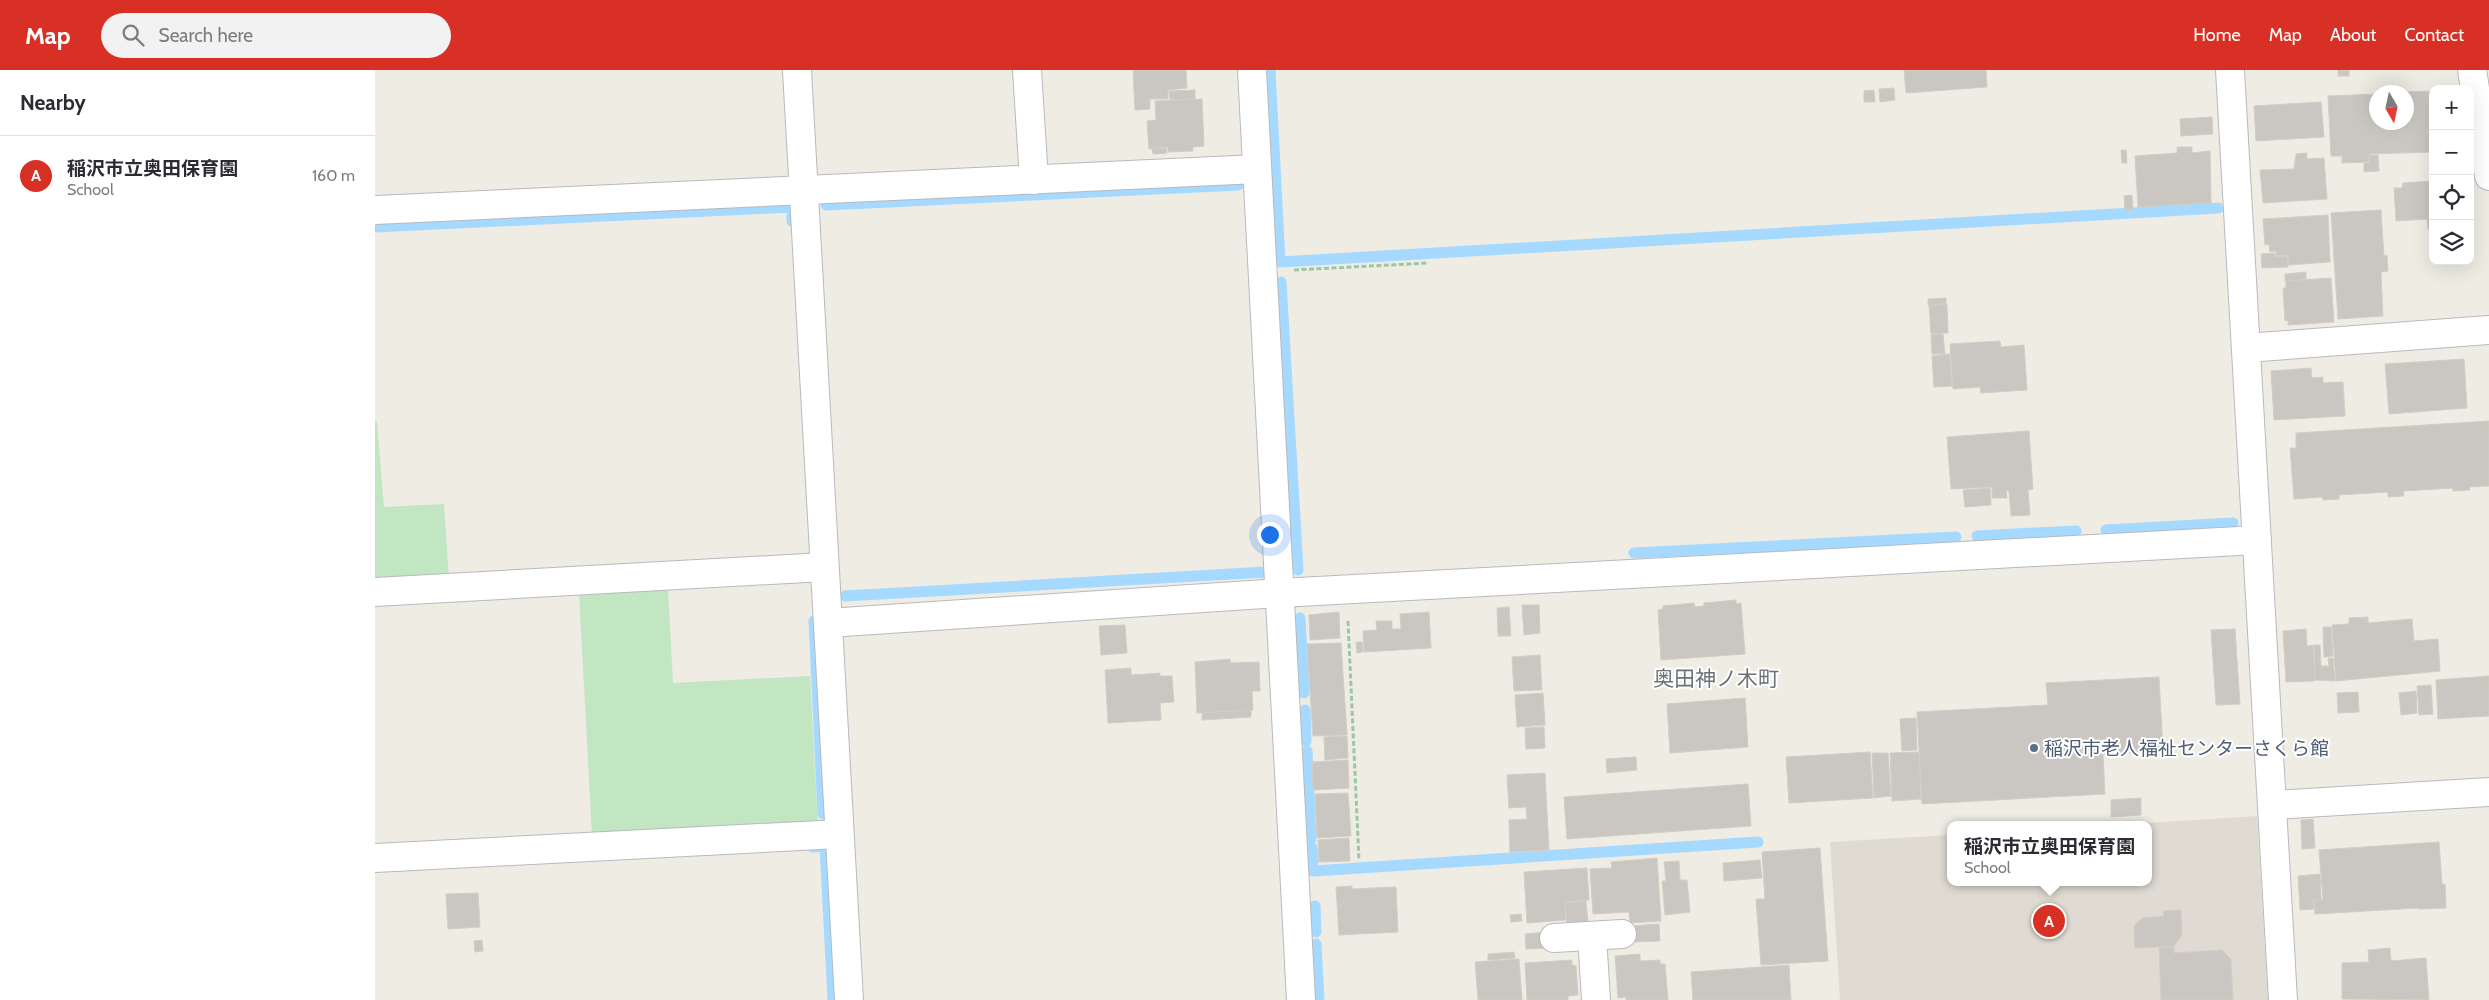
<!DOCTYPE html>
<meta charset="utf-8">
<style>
:root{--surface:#fff;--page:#f2f2f3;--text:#2b2b33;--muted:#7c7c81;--line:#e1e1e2;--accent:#d93025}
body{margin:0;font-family:Cabin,"Noto Sans JP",sans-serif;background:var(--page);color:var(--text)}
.controls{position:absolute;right:15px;top:15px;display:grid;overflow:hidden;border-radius:10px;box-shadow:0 5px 20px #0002}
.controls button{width:45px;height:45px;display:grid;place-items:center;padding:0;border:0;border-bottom:1px solid var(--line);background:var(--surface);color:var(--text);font:25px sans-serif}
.compass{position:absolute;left:1994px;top:15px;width:45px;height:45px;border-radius:50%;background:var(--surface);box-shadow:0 5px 20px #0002;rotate:171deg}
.you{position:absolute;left:894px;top:464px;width:18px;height:18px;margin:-12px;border:4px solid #fff;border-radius:50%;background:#1a73e8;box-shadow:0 0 0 8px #1a73e833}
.badge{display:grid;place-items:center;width:32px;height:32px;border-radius:50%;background:var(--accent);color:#fff;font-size:16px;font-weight:700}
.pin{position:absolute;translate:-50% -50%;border:2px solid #fff;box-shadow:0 1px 5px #0006}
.popup{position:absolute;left:1572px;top:751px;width:205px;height:65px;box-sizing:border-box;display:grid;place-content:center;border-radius:10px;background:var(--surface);filter:drop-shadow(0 1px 4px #0005);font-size:16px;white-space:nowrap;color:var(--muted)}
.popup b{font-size:19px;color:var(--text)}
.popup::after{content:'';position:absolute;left:50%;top:100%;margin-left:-10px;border:10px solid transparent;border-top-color:var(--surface)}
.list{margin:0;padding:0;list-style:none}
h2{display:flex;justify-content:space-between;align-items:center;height:65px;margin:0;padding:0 20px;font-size:21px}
h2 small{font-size:16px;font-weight:400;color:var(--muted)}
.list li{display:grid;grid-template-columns:32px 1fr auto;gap:15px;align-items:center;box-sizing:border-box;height:80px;padding:0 20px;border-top:1px solid var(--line)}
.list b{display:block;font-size:19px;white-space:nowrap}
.list p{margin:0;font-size:16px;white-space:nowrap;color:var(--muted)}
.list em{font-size:16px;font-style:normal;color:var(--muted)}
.icon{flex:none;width:28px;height:28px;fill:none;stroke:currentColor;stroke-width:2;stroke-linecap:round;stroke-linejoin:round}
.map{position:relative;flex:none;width:2114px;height:930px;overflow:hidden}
header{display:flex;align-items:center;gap:30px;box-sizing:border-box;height:70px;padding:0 25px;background:var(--accent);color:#fff}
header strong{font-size:24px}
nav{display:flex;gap:28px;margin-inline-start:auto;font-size:18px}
.search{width:350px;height:45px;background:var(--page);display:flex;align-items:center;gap:12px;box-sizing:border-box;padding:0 18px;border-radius:28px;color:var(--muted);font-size:19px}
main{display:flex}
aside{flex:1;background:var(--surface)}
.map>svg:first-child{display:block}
.education{fill:#dfdbd2}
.green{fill:#c2e6c1}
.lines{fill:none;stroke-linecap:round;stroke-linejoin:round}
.stream{stroke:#a5d9ff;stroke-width:11}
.building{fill:#cac7c2;stroke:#d3cec3}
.minor-casing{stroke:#b7babe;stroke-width:30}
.path{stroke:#9ac7a6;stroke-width:3;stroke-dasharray:5 2.5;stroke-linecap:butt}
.minor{stroke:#fff;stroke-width:28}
.service-dot{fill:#5c6f8a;stroke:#fff;stroke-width:2}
.labels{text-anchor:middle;stroke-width:4;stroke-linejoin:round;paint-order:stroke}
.service-label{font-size:19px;fill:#4e5e75;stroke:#fff;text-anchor:start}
.quarter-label{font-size:21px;fill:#6d7277;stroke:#fff}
</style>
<header>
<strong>Map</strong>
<div class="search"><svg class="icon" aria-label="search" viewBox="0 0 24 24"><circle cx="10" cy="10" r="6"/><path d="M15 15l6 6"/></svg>Search here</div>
<nav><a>Home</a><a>Map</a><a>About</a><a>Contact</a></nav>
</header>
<main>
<aside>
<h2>Nearby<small></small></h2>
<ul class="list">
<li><span class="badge">A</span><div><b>稲沢市立奥田保育園</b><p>School</p></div><em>160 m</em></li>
</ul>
</aside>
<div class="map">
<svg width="2114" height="930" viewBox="0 0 2114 930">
<rect width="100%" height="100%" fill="#efece4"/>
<!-- education -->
<polygon class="education" points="1882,746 1893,930 1465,930 1455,772 1575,765 1575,812 1773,812 1773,755 1742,755"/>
<!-- green -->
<g class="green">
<polygon points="0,351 2,351 9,437 69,434 74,508 0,512"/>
<polygon points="293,518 298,613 435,606 443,755 217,766 204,523"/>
</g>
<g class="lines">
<!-- stream -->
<g class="stream">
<polyline points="895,0 905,192 1843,138"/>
<polyline points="451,135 863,115"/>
<polyline points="0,157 417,137 417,151"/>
<polyline points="906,212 923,500"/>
<polyline points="1731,460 1858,453"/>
<polyline points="1602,466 1701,461"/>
<polyline points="1259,483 1581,467"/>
<polyline points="470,526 891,502"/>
<polyline points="925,548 929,623"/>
<polyline points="439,551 448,744"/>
<polyline points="930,640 931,671"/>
<polyline points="932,681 936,769"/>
<polyline points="438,777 450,776 458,930"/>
<polyline points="937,778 938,792"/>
<polyline points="938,801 1383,772"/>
<polyline points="940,836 941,862"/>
<polyline points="941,874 944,930"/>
</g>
</g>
<!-- building -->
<g class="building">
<polygon points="758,0 811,0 812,18 793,20 793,29 775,29 775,39 760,40"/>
<polygon points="1529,0 1611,0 1612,17 1531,23"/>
<rect x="1963" y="0" width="11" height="6"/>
<polygon points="1519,18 1520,30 1505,32 1504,19"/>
<polygon points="820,20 820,29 795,30 794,21"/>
<polygon points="1499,20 1500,32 1489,32 1489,21"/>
<polygon points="2058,21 2058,82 1994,84 1994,92 1967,93 1967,86 1956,86 1953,26 2002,24 2002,52 2032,52 2032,22 2029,22"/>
<polygon points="827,29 829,76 818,77 818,81 793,82 793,77 774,79 772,51 781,50 780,31"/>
<polygon points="1946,32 1949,67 1881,71 1879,36"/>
<polygon points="1837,47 1838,64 1806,66 1805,49"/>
<polygon points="1802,77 1817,77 1817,83 1835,81 1836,133 1763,137 1760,86 1802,83"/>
<polygon points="791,78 792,83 778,84 777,79"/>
<polygon points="1746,80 1751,80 1752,93 1747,93"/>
<polygon points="1932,83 1932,89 1949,88 1952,129 1888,133 1885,100 1919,99 1921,84"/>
<polygon points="1994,85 2003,85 2004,101 1989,102 1989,93 1995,93"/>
<polygon points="2058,111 2058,159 2053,159 2052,149 2021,151 2019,118 2027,118 2028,113"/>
<polygon points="1757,125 1758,140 1750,140 1749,126"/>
<polygon points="2006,140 2009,186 2012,185 2013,201 2006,202 2008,246 1963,249 1956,143"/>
<polygon points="1953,145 1955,192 1914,195 1913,185 1901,186 1901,181 1895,182 1894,174 1890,175 1888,149"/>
<polygon points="1900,183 1900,187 1912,186 1913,197 1887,198 1886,184"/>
<polygon points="1931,202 1931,209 1910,211 1910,204"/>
<polygon points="1956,208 1959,252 1913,255 1913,250 1910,251 1908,218 1911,218 1911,211"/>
<polygon points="1571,228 1571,234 1553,235 1553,229"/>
<polygon points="1572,234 1573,263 1556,264 1554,235"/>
<polygon points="1568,264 1570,284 1557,284 1556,265"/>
<polygon points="1625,271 1626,277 1649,275 1652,320 1606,323 1605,317 1578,319 1575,274"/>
<polygon points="1575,284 1577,316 1559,317 1557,286"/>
<polygon points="2089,289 2092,338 2014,344 2010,294"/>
<polygon points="1936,298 1937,308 1948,307 1948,313 1968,312 1970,346 1899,350 1896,301"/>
<polygon points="2114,351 2114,416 2094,417 2095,420 2078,421 2078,418 2028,421 2029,426 2013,427 2013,422 1964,425 1964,429 1948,430 1947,427 1919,429 1915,378 1921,378 1921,363"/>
<polygon points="1654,361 1658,419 1653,420 1655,445 1636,446 1634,421 1631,421 1632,428 1617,428 1617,417 1576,419 1572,367"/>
<polygon points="1615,418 1616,435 1590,437 1588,420"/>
<polygon points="1361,530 1361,534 1366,533 1370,584 1286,590 1283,540 1288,539 1288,536 1319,533 1320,537 1329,536 1329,533"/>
<polygon points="1147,535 1164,535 1165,563 1149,565"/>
<polygon points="1134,537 1136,566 1123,566 1122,538"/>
<polygon points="964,542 965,568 935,570 934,545"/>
<polygon points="1054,542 1056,578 989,582 988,561 1002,560 1001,551 1017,551 1017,559 1026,559 1025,544"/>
<polygon points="1993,547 1993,553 2037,549 2039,571 2063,569 2065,601 1961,611 1957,555 1974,554 1974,548"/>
<polygon points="750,555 752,583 726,585 724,556"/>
<polygon points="1948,557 1956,557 1958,586 1949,587"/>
<polygon points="1860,559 1865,634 1841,635 1836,560"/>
<polygon points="1931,559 1932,576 1938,575 1940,611 1911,612 1908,561"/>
<polygon points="981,572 987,572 988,582 982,583"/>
<polygon points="966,573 972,665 938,666 932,574"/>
<polygon points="1939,575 1945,575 1946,596 1954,596 1953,588 1958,588 1960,611 1940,610"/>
<polygon points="1165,585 1167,620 1139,621 1137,587"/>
<polygon points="855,589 856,593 884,592 885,621 877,621 878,640 822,643 820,592"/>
<polygon points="756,598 756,605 785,603 785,606 797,606 799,632 785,633 786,650 733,653 730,600"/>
<polygon points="2114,606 2114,646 2063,649 2061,610"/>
<polygon points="1784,607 1788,681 1728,684 1730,724 1547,734 1542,642 1673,635 1671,613"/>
<polygon points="2056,615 2058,644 2044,645 2042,616"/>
<polygon points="2041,621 2042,643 2026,645 2024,623"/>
<polygon points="1983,622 1984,642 1963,643 1962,623"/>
<polygon points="1168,623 1170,655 1142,657 1140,625"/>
<polygon points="1370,628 1373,677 1295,683 1292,634"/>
<polygon points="876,640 876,647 827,650 827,643"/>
<polygon points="1541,648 1542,680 1527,681 1525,649"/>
<polygon points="1169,657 1170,678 1151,679 1150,658"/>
<polygon points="972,666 973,688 950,690 949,667"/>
<polygon points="1495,682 1498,728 1414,733 1411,687"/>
<polygon points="1544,682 1546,729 1517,731 1515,683"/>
<polygon points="1497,683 1513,683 1516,726 1499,728"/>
<polygon points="1261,687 1262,700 1232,703 1231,689"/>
<polygon points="973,690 974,718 938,720 937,692"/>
<polygon points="1170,703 1174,780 1135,782 1134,750 1152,749 1151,737 1134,738 1132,705"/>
<polygon points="1373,714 1376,756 1192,769 1189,727"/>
<polygon points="973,723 976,766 942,768 940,724"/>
<polygon points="1766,728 1766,745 1736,747 1736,730"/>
<polygon points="1938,749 1940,778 1927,779 1926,750"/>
<polygon points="974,768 975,791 944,792 943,770"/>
<polygon points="2064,772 2067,814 2070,814 2071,838 2044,839 2044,838 1940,844 1939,830 1948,829 1944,780"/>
<polygon points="1445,778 1453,891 1386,895 1381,829 1390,829 1387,782"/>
<polygon points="1282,788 1286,851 1255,853 1254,842 1218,844 1215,799 1237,798 1236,792"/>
<polygon points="1385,790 1387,808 1349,811 1348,793"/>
<polygon points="1304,791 1305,810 1312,810 1315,842 1290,845 1287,811 1291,811 1289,792"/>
<polygon points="1212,798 1214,830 1190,832 1191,850 1152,853 1149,802"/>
<polygon points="1945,804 1946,829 1938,830 1939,839 1925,840 1923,806"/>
<polygon points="977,816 977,819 1021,817 1023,862 964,865 961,817"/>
<polygon points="103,823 105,857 73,859 71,824"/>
<polygon points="1211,831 1213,853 1192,854 1190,833"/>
<polygon points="1806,840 1807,865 1799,876 1760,878 1759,856 1767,848 1789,846 1788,841"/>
<polygon points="1146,844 1147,851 1136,852 1135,845"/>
<polygon points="1284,854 1285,871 1259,872 1258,856"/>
<polygon points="1172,862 1173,878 1151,879 1150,864"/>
<polygon points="107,870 108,881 100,882 99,871"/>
<polygon points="1799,877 1799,883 1847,880 1856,889 1858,930 1786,930 1784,878"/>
<polygon points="2015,878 2016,891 2051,888 2054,930 1967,929 1967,893 1994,892 1993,880"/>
<polygon points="1139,882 1140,888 1113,890 1113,884"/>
<polygon points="1265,884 1265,891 1285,890 1285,894 1290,894 1293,930 1251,930 1251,927 1243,928 1240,886"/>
<polygon points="1144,889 1147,930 1103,930 1100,892"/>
<polygon points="1197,890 1197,895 1201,896 1203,925 1193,926 1193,930 1152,930 1150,893"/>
<polygon points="1414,895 1416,930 1318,930 1316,902"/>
</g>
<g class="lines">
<defs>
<g id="minor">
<polyline points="422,0 474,930"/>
<polyline points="652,0 659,110"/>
<polyline points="877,0 926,930"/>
<polyline points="1855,0 1908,930"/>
<polyline points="2097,0 2114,106"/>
<polyline points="0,140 882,99"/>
<polyline points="1871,278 2114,260"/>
<polyline points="0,522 449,497"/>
<polyline points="453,553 905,523 1882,470"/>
<polyline points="1897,735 2114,722"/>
<polyline points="0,788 464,764"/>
<polyline points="1217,866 1221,930"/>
<polyline points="1179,868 1247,864"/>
</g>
</defs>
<!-- minor casing -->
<use href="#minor" class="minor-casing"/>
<!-- path -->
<g class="path">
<polyline points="919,200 1053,193"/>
<polyline points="973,551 984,790"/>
</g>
<!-- minor -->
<use href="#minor" class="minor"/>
</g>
<!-- markers -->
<circle class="service-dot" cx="1659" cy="678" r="5"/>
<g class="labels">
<!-- service labels -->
<g class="service-label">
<text x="1669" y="685">稲沢市老人福祉センターさくら館</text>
</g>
<!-- quarter labels -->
<g class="quarter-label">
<text x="1341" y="616">奥田神ノ木町</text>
</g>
</g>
</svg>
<div class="controls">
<button>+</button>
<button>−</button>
<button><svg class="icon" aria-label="locate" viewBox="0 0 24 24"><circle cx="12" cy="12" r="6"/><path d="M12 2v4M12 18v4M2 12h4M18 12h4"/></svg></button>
<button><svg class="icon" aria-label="layers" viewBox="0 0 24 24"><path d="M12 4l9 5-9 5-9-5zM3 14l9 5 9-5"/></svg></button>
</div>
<svg class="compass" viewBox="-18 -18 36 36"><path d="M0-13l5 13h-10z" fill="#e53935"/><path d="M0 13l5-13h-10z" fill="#7c7c81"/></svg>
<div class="you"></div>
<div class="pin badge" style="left:1674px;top:851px">A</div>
<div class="popup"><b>稲沢市立奥田保育園</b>School</div>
</div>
</main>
